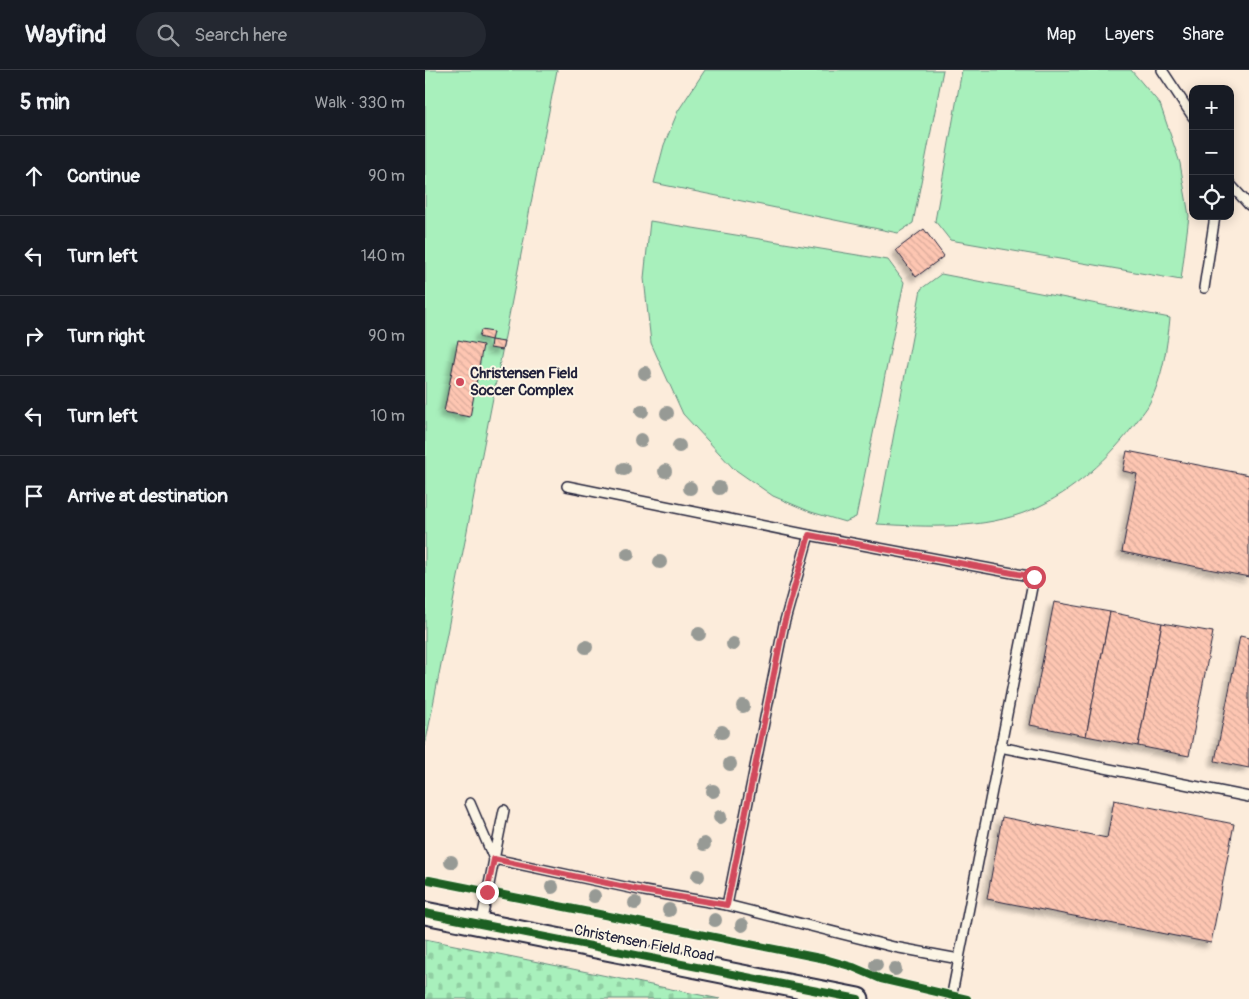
<!DOCTYPE html>
<meta charset="utf-8">
<style>
:root{--surface:#171b24;--page:#242831;--text:#f1f3f6;--muted:#9ea1a6;--line:#363941}
body{margin:0;font-family:Pangolin,sans-serif;background:var(--page);color:var(--text)}
.controls{position:absolute;right:15px;top:15px;display:grid;overflow:hidden;border-radius:10px;box-shadow:0 2px 12px #0003}
.controls button{width:45px;height:45px;display:grid;place-items:center;padding:0;border:0;border-bottom:1px solid var(--line);background:var(--surface);color:var(--text);font:25px sans-serif}
.stop{position:absolute;width:15px;height:15px;margin:-11px;border:4px solid #d1495b;border-radius:50%;background:#fff}
.stop.end{background:#d1495b;border-color:#fff;box-shadow:0 1px 5px #0008}
.list{margin:0;padding:0;list-style:none}
h2{display:flex;justify-content:space-between;align-items:center;height:65px;margin:0;padding:0 20px;font-size:21px}
h2 small{font-size:16px;font-weight:400;color:var(--muted)}
.list li{display:grid;grid-template-columns:32px 1fr auto;gap:15px;align-items:center;box-sizing:border-box;height:80px;padding:0 20px;border-top:1px solid var(--line)}
.list b{display:block;font-size:19px;white-space:nowrap}
.list em{font-size:16px;font-style:normal;color:var(--muted)}
.icon{flex:none;width:28px;height:28px;fill:none;stroke:currentColor;stroke-width:2;stroke-linecap:round;stroke-linejoin:round}
.map{position:relative;flex:none;width:824px;height:929px;overflow:hidden}
header{display:flex;align-items:center;gap:30px;box-sizing:border-box;height:70px;padding:0 25px;background:var(--surface);border-bottom:1px solid var(--line)}
header strong{font-size:24px}
nav{display:flex;gap:28px;margin-inline-start:auto;font-size:18px}
.search{width:350px;height:45px;background:var(--page);display:flex;align-items:center;gap:12px;box-sizing:border-box;padding:0 18px;border-radius:28px;color:var(--muted);font-size:19px}
main{display:flex}
aside{flex:1;background:var(--surface)}
.map>svg:first-child{display:block}
.cemetery{fill:url(#cemetery-stones);stroke:#65897c}
.garden{fill:#a8f0bc;stroke:#65897c}
.building{fill:url(#building-back-hatch);stroke:#22223b;filter:url(#shadow)}
.lines{fill:none;stroke-linecap:round;stroke-linejoin:round}
.service-casing{stroke:#22223b;stroke-width:12}
.tertiary-casing{stroke:#22223b;stroke-width:25}
.service{stroke:#fcf5e5;stroke-width:9}
.tertiary{stroke:#fcf5e5;stroke-width:21}
.cycleway-casing{stroke:#fcf5e5;stroke-width:11}
.cycleway{stroke:#1b5e20;stroke-width:8}
.tree{fill:#979a95}
.route{stroke:#d1495b;stroke-width:6}
.poi-dot{fill:#d1495b;stroke:#fcf5e5;stroke-width:2}
.labels{text-anchor:middle;stroke-width:4;stroke-linejoin:round;paint-order:stroke}
.poi-label{font-size:15px;font-weight:bold;fill:#22223b;stroke:#fcf5e5;text-anchor:start}
.street-label{font-size:15px;fill:#22223b;stroke:#fcf5e5}
</style>
<header>
<strong>Wayfind</strong>
<div class="search"><svg class="icon" aria-label="search" viewBox="0 0 24 24"><circle cx="10" cy="10" r="6"/><path d="M15 15l6 6"/></svg>Search here</div>
<nav><a>Map</a><a>Layers</a><a>Share</a></nav>
</header>
<main>
<aside>
<h2>5 min<small>Walk · 330 m</small></h2>
<ul class="list">
<li><svg class="icon" aria-label="ahead" viewBox="0 0 24 24"><path d="M12 20V5M6 11l6-6 6 6"/></svg><div><b>Continue</b></div><em>90 m</em></li>
<li><svg class="icon" aria-label="left" viewBox="0 0 24 24"><path d="M17 20v-9H6M10 6l-5 5 5 5"/></svg><div><b>Turn left</b></div><em>140 m</em></li>
<li><svg class="icon" aria-label="right" viewBox="0 0 24 24"><path d="M7 20v-9h11M14 6l5 5-5 5"/></svg><div><b>Turn right</b></div><em>90 m</em></li>
<li><svg class="icon" aria-label="left" viewBox="0 0 24 24"><path d="M17 20v-9H6M10 6l-5 5 5 5"/></svg><div><b>Turn left</b></div><em>10 m</em></li>
<li><svg class="icon" aria-label="arrive" viewBox="0 0 24 24"><path d="M6 21V4h12l-3 4 3 4H6"/></svg><div><b>Arrive at destination</b></div></li>
</ul>
</aside>
<div class="map">
<svg width="824" height="929" viewBox="0 0 824 929">
<defs>
<pattern id="cemetery-stones" width="16" height="16" patternUnits="userSpaceOnUse" patternTransform="scale(1.25)"><rect width="16" height="16" fill="#a8f0bc"/><path d="M2 7V4a2 2 0 0 1 4 0v3zM10 15v-3a2 2 0 0 1 4 0v3z" fill="#90cea2"/></pattern>
<pattern id="building-back-hatch" width="6" height="6" patternUnits="userSpaceOnUse" patternTransform="scale(1.25)"><rect width="6" height="6" fill="#fec6b2"/><path d="M-1 5l2 2M0 0l6 6M5-1l2 2" fill="none" stroke="#d9aa9a"/></pattern>
<filter id="shadow"><feDropShadow dx="-4.5" dy="4.5" stdDeviation="2.5" flood-color="#0004"/></filter>
</defs>
<rect width="100%" height="100%" fill="#fcecdb"/>
<filter id="ink" filterUnits="userSpaceOnUse"><feTurbulence type="fractalNoise" baseFrequency=".02" numOctaves="2"/><feDisplacementMap in="SourceGraphic" scale="10" xChannelSelector="R" yChannelSelector="G"/><feConvolveMatrix kernelMatrix="1 2 1 2 8 2 1 2 1" color-interpolation-filters="sRGB"/></filter>
<g filter="url(#ink)">
<!-- cemetery -->
<polygon class="cemetery" points="0,869 295,929 0,929"/>
<!-- garden -->
<g class="garden">
<polygon points="0,0 132,0 0,676"/>
<polygon points="280,0 518,0 488,153 473,163 229,113 239,75 253,41"/>
<polygon points="537,0 706,0 735,34 755,93 764,146 756,210 525,170 510,151"/>
<polygon points="225,151 463,190 479,212 431,447 420,452 386,442 348,426 308,398 258,344 226,273 219,208"/>
<path d="M 516,204 L 745,248 C 742,277 738,306 725,332 C 722,339 716,345 712,351 C 685,388 649,422 606,440 C 558,460 502,457 452,454 L 496,219 Z"/>
</g>
<!-- building -->
<g class="building">
<polygon points="499,159 519,186 491,207 471,180"/>
<polygon points="56,260 68,262 66,270 54,267"/>
<polygon points="33,270 58,275 45,347 19,342"/>
<polygon points="66,270 79,272 77,280 65,278"/>
<polygon points="702,381 824,405 824,507 697,482 712,404 698,401"/>
<polygon points="629,532 685,542 661,666 605,655"/>
<polygon points="685,542 737,553 713,676 661,666"/>
<polygon points="737,553 788,562 764,686 713,676"/>
<polygon points="815,566 824,568 824,698 790,691"/>
<polygon points="689,730 809,754 786,873 562,829 577,747 682,768"/>
</g>
<g class="lines">
<defs>
<g id="service">
<polyline points="737,0 768,47"/>
<polyline points="805,114 824,135"/>
<polyline points="779,218 790,146"/>
<polyline points="142,416 384,465 609,507 526,929"/>
<polyline points="575,677 824,727"/>
<polyline points="45,733 69,789"/>
<polyline points="69,789 219,821 302,835 469,877 534,889"/>
<polyline points="302,835 359,554 384,465"/>
<polyline points="56,854 79,740"/>
</g>
<polyline id="tertiary" points="0,843 433,929"/>
</defs>
<!-- service casing -->
<use href="#service" class="service-casing"/>
<!-- tertiary casing -->
<use href="#tertiary" class="tertiary-casing"/>
<!-- service -->
<use href="#service" class="service"/>
<!-- tertiary -->
<use href="#tertiary" class="tertiary"/>
<defs>
<g id="cycleway">
<polyline points="4,810 400,889 428,897 456,909 542,929"/>
<polyline points="0,843 433,929"/>
</g>
</defs>
<!-- cycleway casing -->
<use href="#cycleway" class="cycleway-casing"/>
<!-- cycleway -->
<use href="#cycleway" class="cycleway"/>
</g>
<!-- trees -->
<g class="tree">
<circle cx="220" cy="303" r="7"/>
<circle cx="217" cy="341" r="7"/>
<circle cx="242" cy="343" r="7"/>
<circle cx="216" cy="370" r="7"/>
<circle cx="254" cy="376" r="7"/>
<circle cx="199" cy="399" r="7"/>
<circle cx="240" cy="401" r="7"/>
<circle cx="265" cy="418" r="7"/>
<circle cx="294" cy="418" r="7"/>
<circle cx="203" cy="484" r="7"/>
<circle cx="235" cy="492" r="7"/>
<circle cx="274" cy="564" r="7"/>
<circle cx="308" cy="574" r="7"/>
<circle cx="161" cy="577" r="7"/>
<circle cx="318" cy="636" r="7"/>
<circle cx="297" cy="662" r="7"/>
<circle cx="305" cy="694" r="7"/>
<circle cx="288" cy="721" r="7"/>
<circle cx="295" cy="747" r="7"/>
<circle cx="279" cy="774" r="7"/>
<circle cx="26" cy="792" r="7"/>
<circle cx="273" cy="806" r="7"/>
<circle cx="127" cy="817" r="7"/>
<circle cx="169" cy="826" r="7"/>
<circle cx="210" cy="833" r="7"/>
<circle cx="244" cy="840" r="7"/>
<circle cx="290" cy="850" r="7"/>
<circle cx="317" cy="855" r="7"/>
<circle cx="451" cy="895" r="7"/>
<circle cx="470" cy="899" r="7"/>
</g>
</g>
<g class="lines" filter="url(#ink)">
<!-- route -->
<polyline class="route" points="62,822 69,789 219,821 302,835 359,554 384,465 609,507"/>
</g>
<!-- markers -->
<circle class="poi-dot" cx="35" cy="312" r="5"/>
<g class="labels">
<!-- poi labels -->
<g class="poi-label">
<text x="45" y="308">Christensen Field<tspan x="45" dy="17">Soccer Complex</tspan></text>
</g>
<!-- street labels -->
<g class="street-label">
<text transform="translate(219 873) rotate(11)" y="5">Christensen Field Road</text>
</g>
</g>
</svg>
<div class="controls">
<button>+</button>
<button>−</button>
<button><svg class="icon" aria-label="locate" viewBox="0 0 24 24"><circle cx="12" cy="12" r="6"/><path d="M12 2v4M12 18v4M2 12h4M18 12h4"/></svg></button>
</div>
<div class="stop" style="left:609px;top:507px"></div>
<div class="stop end" style="left:62px;top:822px"></div>
</div>
</main>
